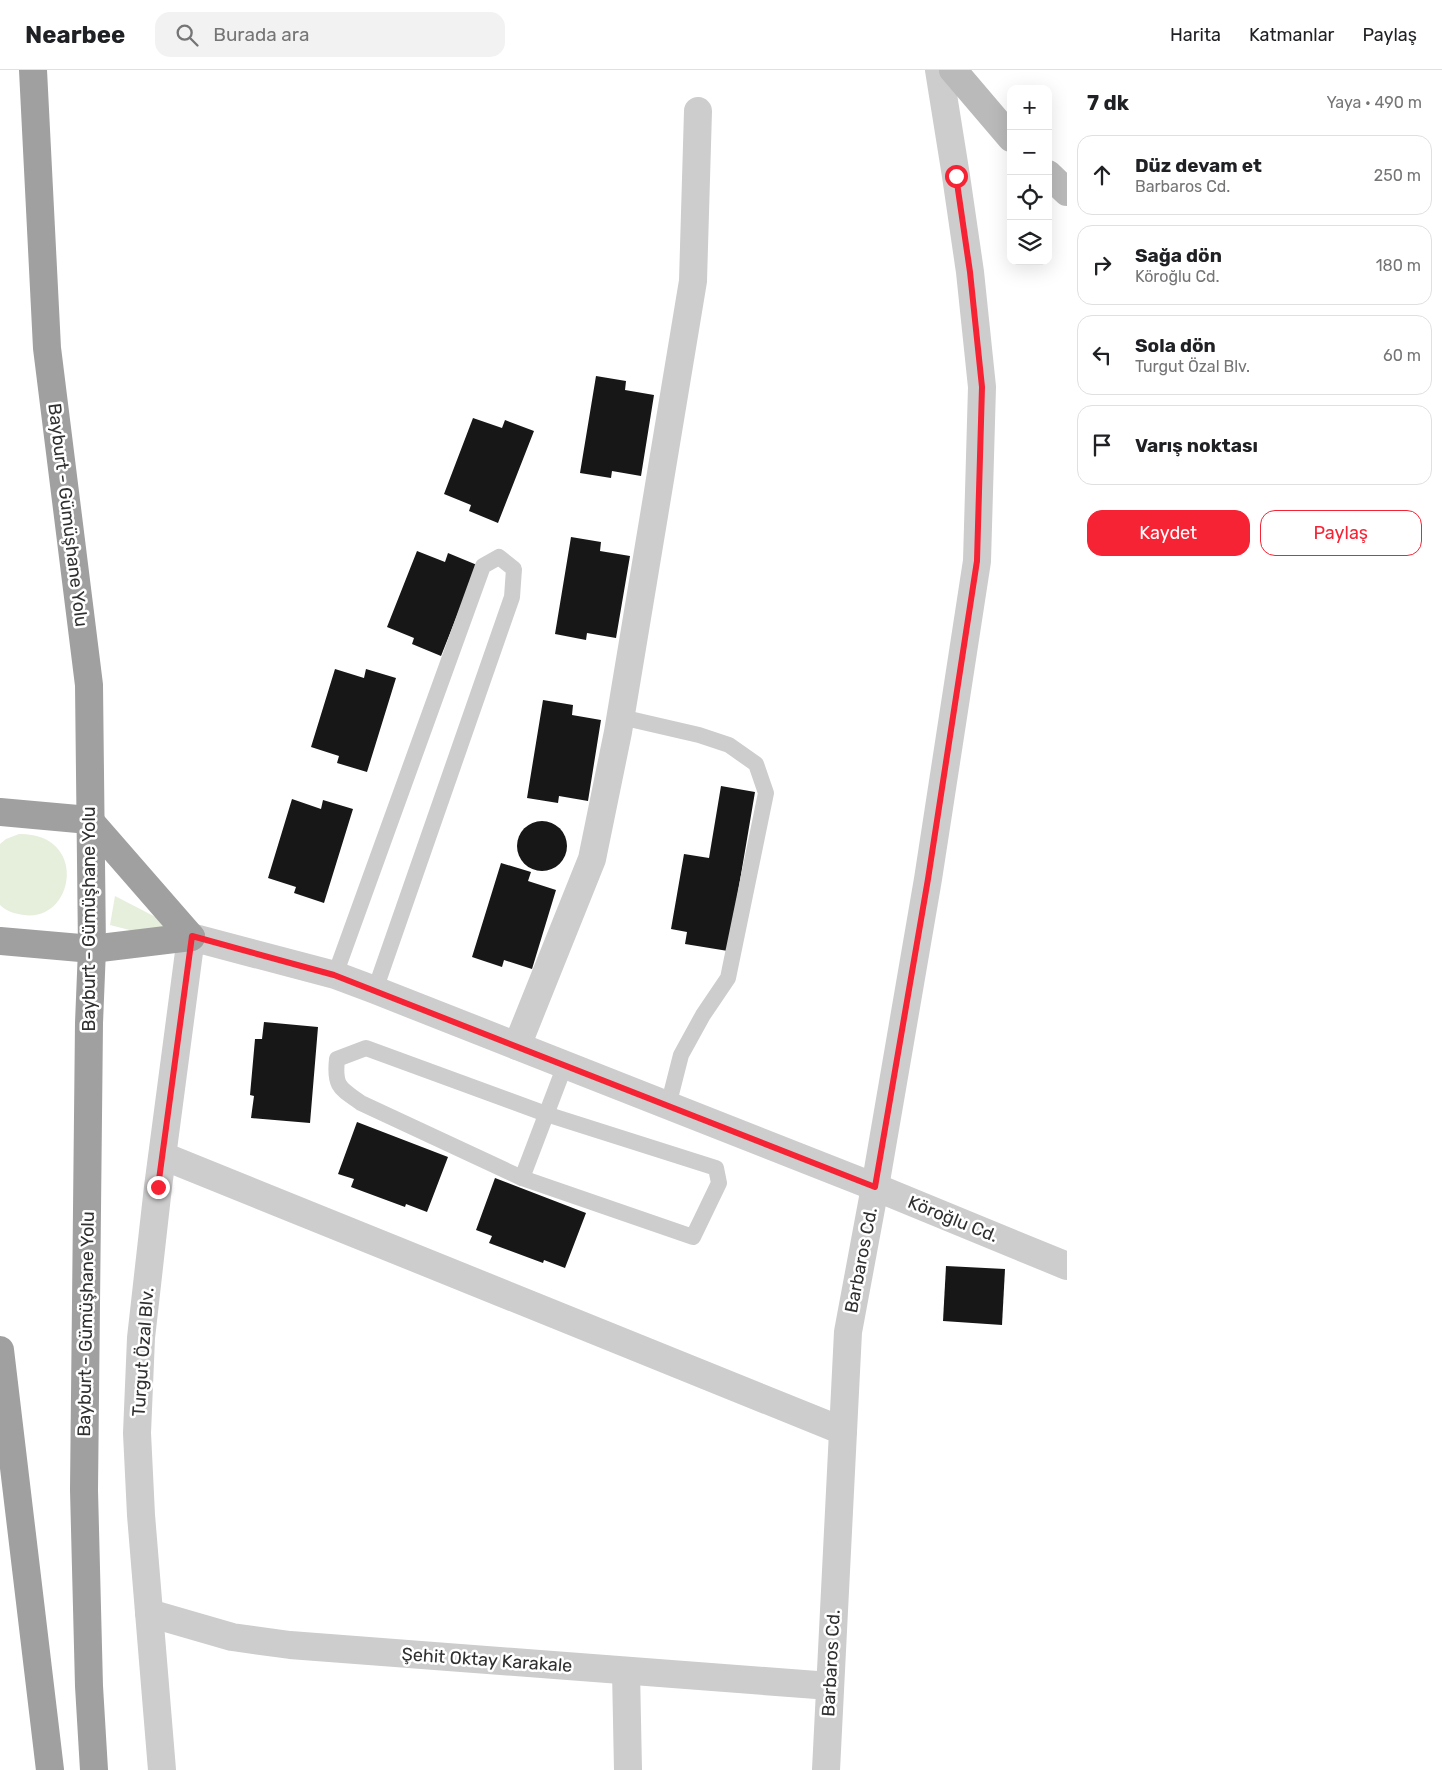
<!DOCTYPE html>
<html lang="tr">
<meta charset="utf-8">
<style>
:root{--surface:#fff;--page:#f2f2f2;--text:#202124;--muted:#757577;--line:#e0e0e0;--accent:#f52334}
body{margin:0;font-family:Rubik,sans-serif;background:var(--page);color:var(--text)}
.controls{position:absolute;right:15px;top:15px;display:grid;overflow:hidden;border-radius:10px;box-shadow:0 5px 20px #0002}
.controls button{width:45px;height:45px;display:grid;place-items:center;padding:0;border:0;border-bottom:1px solid var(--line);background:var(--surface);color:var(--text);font:25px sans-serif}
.stop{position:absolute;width:15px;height:15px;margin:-11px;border:4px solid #f52334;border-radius:50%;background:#fff}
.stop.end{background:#f52334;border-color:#fff;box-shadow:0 1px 5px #0008}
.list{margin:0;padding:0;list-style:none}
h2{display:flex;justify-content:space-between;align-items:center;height:65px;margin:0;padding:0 20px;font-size:21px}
h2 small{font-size:16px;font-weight:400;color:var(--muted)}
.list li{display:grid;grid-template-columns:32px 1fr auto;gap:15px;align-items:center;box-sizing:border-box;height:80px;margin:0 10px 10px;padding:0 10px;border:1px solid var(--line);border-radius:15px}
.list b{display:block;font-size:19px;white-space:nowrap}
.list p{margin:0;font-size:16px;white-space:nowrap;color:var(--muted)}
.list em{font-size:16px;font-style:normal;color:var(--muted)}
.actions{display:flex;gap:10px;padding:15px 20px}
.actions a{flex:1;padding:11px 0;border:1px solid var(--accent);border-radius:15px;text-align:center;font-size:18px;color:var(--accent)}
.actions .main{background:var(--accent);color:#fff}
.icon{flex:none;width:28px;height:28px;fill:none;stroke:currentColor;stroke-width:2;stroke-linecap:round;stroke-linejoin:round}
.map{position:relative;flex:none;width:1067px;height:1700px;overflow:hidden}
header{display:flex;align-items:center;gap:30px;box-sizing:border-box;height:70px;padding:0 25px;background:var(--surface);border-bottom:1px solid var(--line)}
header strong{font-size:24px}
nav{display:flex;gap:28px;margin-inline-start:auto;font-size:18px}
.search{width:350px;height:45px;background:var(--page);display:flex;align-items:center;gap:12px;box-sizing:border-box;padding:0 18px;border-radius:15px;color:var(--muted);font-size:19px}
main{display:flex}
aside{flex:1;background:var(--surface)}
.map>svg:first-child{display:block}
.green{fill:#e6eedc}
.building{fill:#171717}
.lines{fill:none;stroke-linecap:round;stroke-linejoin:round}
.service{stroke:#cdcdcd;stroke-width:16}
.minor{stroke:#cdcdcd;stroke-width:28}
.secondary{stroke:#bababa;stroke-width:28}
.trunk{stroke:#a0a0a0;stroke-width:28}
.route{stroke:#f52334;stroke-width:6}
.labels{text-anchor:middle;stroke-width:5;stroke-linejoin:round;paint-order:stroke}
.street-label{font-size:18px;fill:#303030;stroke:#fff}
</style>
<header>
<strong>Nearbee</strong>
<div class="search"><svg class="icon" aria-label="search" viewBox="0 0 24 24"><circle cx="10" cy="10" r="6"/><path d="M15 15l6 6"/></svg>Burada ara</div>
<nav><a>Harita</a><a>Katmanlar</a><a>Paylaş</a></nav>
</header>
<main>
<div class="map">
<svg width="1067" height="1700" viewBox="0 0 1067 1700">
<rect width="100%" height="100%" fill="#fff"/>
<!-- green -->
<g class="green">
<path d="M 19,764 C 89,763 75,852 24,845 C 15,844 6,841 0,835 L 0,774 L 6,769 Z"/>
<polygon points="115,826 171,855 165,869 110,855"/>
</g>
<!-- building -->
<g class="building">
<polygon points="596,306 626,311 625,320 654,325 641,406 612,401 611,408 580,403"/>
<polygon points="473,348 502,358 505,350 534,361 498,453 469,441 471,435 444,424"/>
<polygon points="571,467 601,472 600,481 630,486 616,568 587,563 586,570 555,564"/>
<polygon points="417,481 445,492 448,483 477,495 441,586 412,574 414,568 387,557"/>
<polygon points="335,599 364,608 366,599 396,608 367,702 337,693 339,686 311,677"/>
<polygon points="543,630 573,635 572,645 601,650 588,731 559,726 558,733 527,728"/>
<polygon points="721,716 755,722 728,881 685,874 687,862 671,859 684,784 709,788"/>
<polygon points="292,729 321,739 323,730 353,739 324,833 294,823 296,817 268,808"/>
<circle cx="542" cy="776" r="25"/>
<polygon points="501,793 531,802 528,811 556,820 532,899 504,890 502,897 472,887"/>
<polygon points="264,952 318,957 310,1053 251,1048 254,1026 250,1025 255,969 262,969"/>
<polygon points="357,1052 448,1087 427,1142 406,1134 405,1137 351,1117 354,1109 338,1104"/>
<polygon points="495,1108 586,1143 565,1198 544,1190 543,1193 489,1173 492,1166 476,1160"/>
<polygon points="946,1196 1005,1199 1002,1255 943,1251"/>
</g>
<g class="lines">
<!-- service -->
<g class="service">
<polyline points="621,647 699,665 729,675 756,694 766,723 728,908 703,945 681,985 668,1036"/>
<polyline points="335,905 483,496 499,487 514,499 512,527 375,920"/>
<path d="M 366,978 L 546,1044 L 716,1098 L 719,1113 L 693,1167 L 522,1108 L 361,1033 C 340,1018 334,1017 337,989 Z"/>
<polyline points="522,1108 565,995"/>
</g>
<!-- minor -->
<g class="minor">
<polyline points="517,976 592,789 618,662 693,211 698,41"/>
<polyline points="163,1086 843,1361"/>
<polyline points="149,1543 232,1567 290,1575 830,1616"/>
<polyline points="626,1601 628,1700"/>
<polyline points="162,1700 141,1445 137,1363 141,1268 158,1117 191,867 335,905 375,920 875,1117 1067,1196"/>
<polyline points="826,1700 848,1262 875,1117 928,809 977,491 982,317 970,202 956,106 939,0"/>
</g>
<!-- secondary -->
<g class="secondary">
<polyline points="953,0 1011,68"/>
<polyline points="1048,104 1067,122"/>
</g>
<!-- trunk -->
<g class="trunk">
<polyline points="33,0 47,278 89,615 92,879 89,953 84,1420 89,1616 94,1700"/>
<polyline points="0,742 89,750 191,867"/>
<polyline points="0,871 92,879 191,867"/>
<polyline points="0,1280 50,1700"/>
</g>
</g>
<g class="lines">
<!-- route -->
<polyline class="route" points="158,1117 192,866 334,905 875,1117 928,809 977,491 982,317 970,202 956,106"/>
</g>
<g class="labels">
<!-- street labels -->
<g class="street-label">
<text transform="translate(68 445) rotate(83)" y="6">Bayburt - Gümüşhane Yolu</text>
<text transform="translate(89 849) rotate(-90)" y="6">Bayburt - Gümüşhane Yolu</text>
<text transform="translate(953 1149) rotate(22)" y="6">Köroğlu Cd.</text>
<text transform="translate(861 1190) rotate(-79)" y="6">Barbaros Cd.</text>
<text transform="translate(86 1254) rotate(-89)" y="6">Bayburt - Gümüşhane Yolu</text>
<text transform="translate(143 1282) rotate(-86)" y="6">Turgut Özal Blv.</text>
<text transform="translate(487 1590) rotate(4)" y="6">Şehit Oktay Karakale</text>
<text transform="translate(831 1593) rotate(-87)" y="6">Barbaros Cd.</text>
</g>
</g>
</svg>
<div class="controls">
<button>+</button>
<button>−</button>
<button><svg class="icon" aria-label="locate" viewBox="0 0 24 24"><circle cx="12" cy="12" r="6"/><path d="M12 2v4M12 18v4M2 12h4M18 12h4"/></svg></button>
<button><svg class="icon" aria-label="layers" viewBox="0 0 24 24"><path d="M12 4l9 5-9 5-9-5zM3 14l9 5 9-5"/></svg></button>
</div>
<div class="stop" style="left:956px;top:106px"></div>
<div class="stop end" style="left:158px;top:1117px"></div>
</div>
<aside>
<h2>7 dk<small>Yaya · 490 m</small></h2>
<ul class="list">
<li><svg class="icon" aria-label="ahead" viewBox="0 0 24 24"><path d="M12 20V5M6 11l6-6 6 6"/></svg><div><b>Düz devam et</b><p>Barbaros Cd.</p></div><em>250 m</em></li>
<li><svg class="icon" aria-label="right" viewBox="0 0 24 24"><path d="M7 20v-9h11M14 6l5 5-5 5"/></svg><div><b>Sağa dön</b><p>Köroğlu Cd.</p></div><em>180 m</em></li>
<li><svg class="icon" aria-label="left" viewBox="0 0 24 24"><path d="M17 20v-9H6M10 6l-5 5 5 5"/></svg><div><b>Sola dön</b><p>Turgut Özal Blv.</p></div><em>60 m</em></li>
<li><svg class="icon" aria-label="arrive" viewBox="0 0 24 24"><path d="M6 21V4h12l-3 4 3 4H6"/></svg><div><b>Varış noktası</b></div></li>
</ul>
<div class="actions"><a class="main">Kaydet</a><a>Paylaş</a></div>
</aside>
</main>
